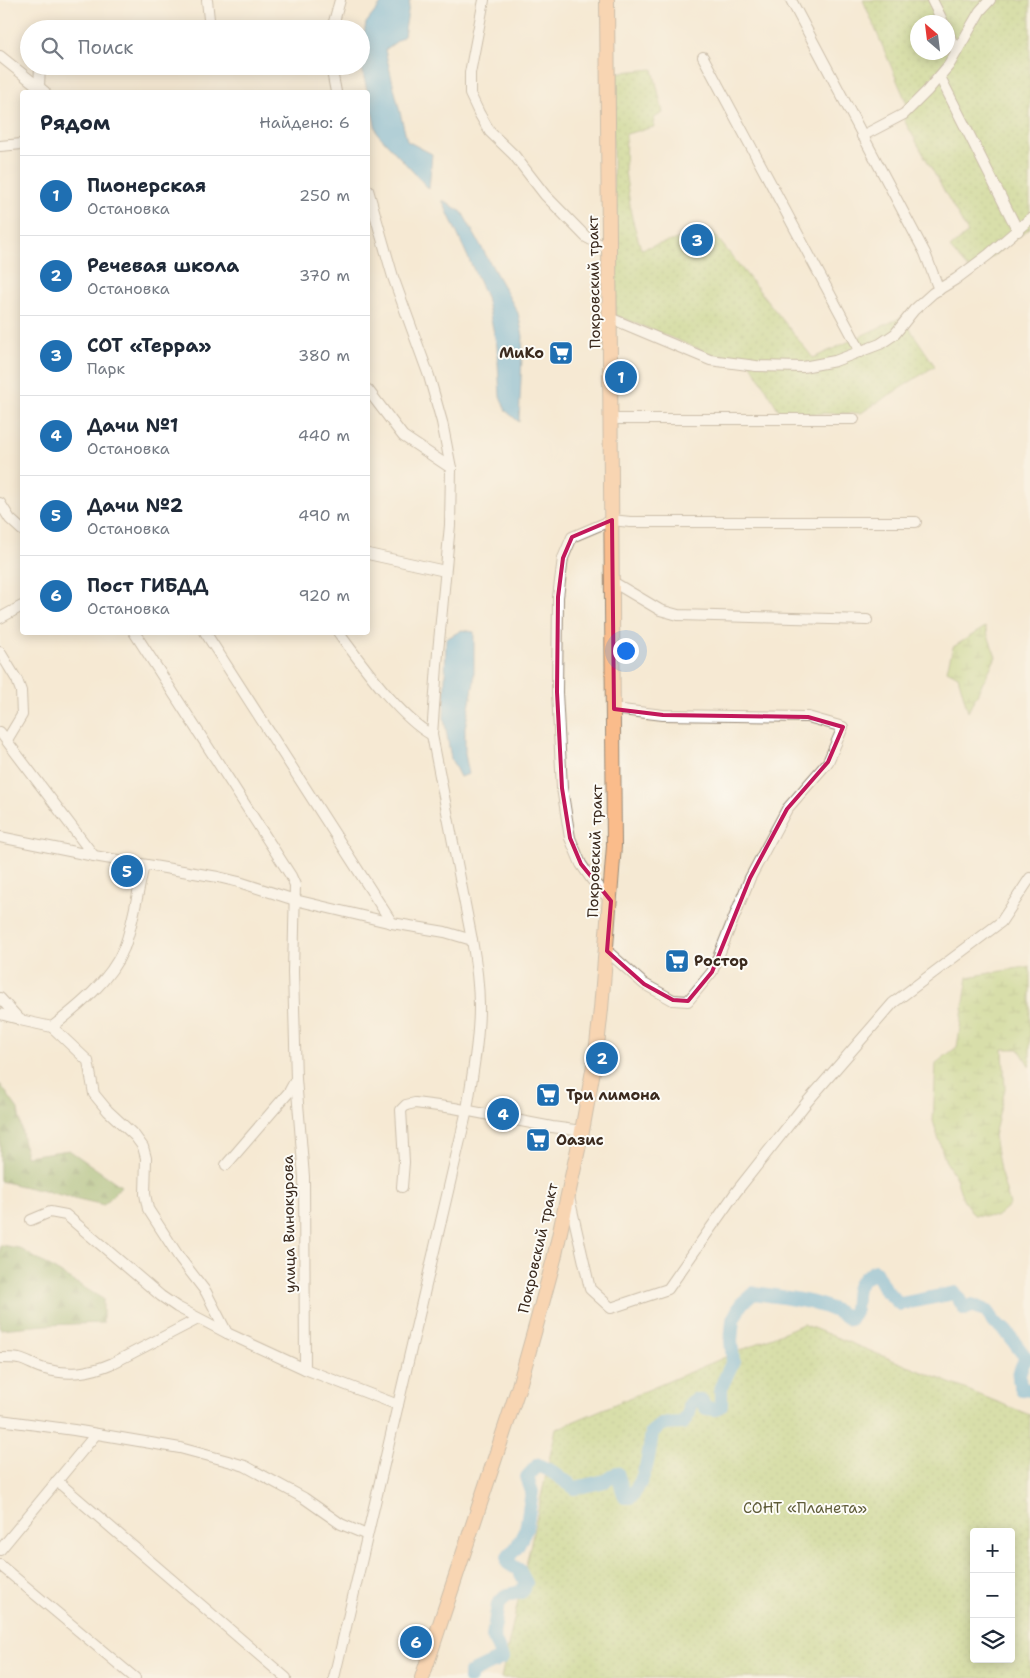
<!DOCTYPE html>
<html lang="ru">
<meta charset="utf-8">
<style>
:root{--surface:#fff;--page:#f2f2f3;--text:#1f2937;--muted:#747a83;--line:#e0e1e3;--accent:#1f6fb2}
body{margin:0;font-family:"Shantell Sans",sans-serif;background:var(--page);color:var(--text)}
.controls{position:absolute;right:15px;bottom:15px;display:grid;overflow:hidden;border-radius:5px;box-shadow:0 2px 12px #0003}
.controls button{width:45px;height:45px;display:grid;place-items:center;padding:0;border:0;border-bottom:1px solid var(--line);background:var(--surface);color:var(--text);font:25px sans-serif}
.compass{position:absolute;left:910px;top:15px;width:45px;height:45px;border-radius:50%;background:var(--surface);box-shadow:0 2px 12px #0003;rotate:332deg}
.you{position:absolute;left:625px;top:650px;width:18px;height:18px;margin:-12px;border:4px solid #fff;border-radius:50%;background:#1a73e8;box-shadow:0 0 0 8px #1a73e833}
.badge{display:grid;place-items:center;width:32px;height:32px;border-radius:50%;background:var(--accent);color:#fff;font-size:16px;font-weight:700}
.pin{position:absolute;translate:-50% -50%;border:2px solid #fff;box-shadow:0 1px 5px #0006}
.list{margin:0;padding:0;list-style:none}
h2{display:flex;justify-content:space-between;align-items:center;height:65px;margin:0;padding:0 20px;font-size:21px}
h2 small{font-size:16px;font-weight:400;color:var(--muted)}
.list li{display:grid;grid-template-columns:32px 1fr auto;gap:15px;align-items:center;box-sizing:border-box;height:80px;padding:0 20px;border-top:1px solid var(--line)}
.list b{display:block;font-size:19px;white-space:nowrap}
.list p{margin:0;font-size:16px;white-space:nowrap;color:var(--muted)}
.list em{font-size:16px;font-style:normal;color:var(--muted)}
.icon{flex:none;width:28px;height:28px;fill:none;stroke:currentColor;stroke-width:2;stroke-linecap:round;stroke-linejoin:round}
.map{position:relative;flex:none;width:1030px;height:1678px;overflow:hidden}
.search{position:absolute;background:var(--surface);box-shadow:0 2px 12px #0003;left:20px;top:20px;width:350px;height:55px;display:flex;align-items:center;gap:12px;box-sizing:border-box;padding:0 18px;border-radius:28px;color:var(--muted);font-size:19px}
.panel{position:absolute;background:var(--surface);box-shadow:0 2px 12px #0003;left:20px;top:90px;width:350px;height:545px;border-radius:5px}
.map>svg:first-child{display:block}
.grass{fill:url(#grass-dots);stroke:#787e4b;fill-rule:evenodd}
.forest{fill:url(#forest-firs);stroke:#656e43}
.wetland{fill:url(#wetland-marsh);stroke:#787e4b}
.water{fill:#5eafd9;stroke:#4c6c7c}
.lines{fill:none;stroke-linecap:round;stroke-linejoin:round}
.river{stroke:#5eafd9;stroke-width:14}
.minor-casing{stroke:#988a78;stroke-width:12}
.major-casing{stroke:#988a78;stroke-width:16}
.minor{stroke:#fff;stroke-width:10}
.major{stroke:#fabc8b;stroke-width:14}
.marked{fill:none;stroke:#c2185b;stroke-width:4;stroke-linejoin:round}
.labels{text-anchor:middle;stroke-width:4;stroke-linejoin:round;paint-order:stroke}
.street-label{font-size:15px;fill:#3b2a1e;stroke:#fdfcf7}
.poi-label{font-size:15px;font-weight:bold;fill:#3b2a1e;stroke:#fdfcf7;text-anchor:start}
.park-label{font-size:15px;fill:#5f5c39;stroke:#fdfcf7}
</style>
<div class="map">
<svg width="1030" height="1678" viewBox="0 0 1030 1678">
<defs>
<pattern id="grass-dots" width="8" height="8" patternUnits="userSpaceOnUse" patternTransform="scale(1.25)"><rect width="8" height="8" fill="#b4d178"/><path d="M2 2h.1M6 6h.1" fill="none" stroke="#94aa62" stroke-width="1.8" stroke-linecap="round"/></pattern>
<pattern id="forest-firs" width="22" height="20" patternUnits="userSpaceOnUse" patternTransform="scale(1.25)"><rect width="22" height="20" fill="#8fb368"/><path d="M5 1l3.5 6h-7zM16 11l3.5 6h-7z" fill="#769255"/></pattern>
<pattern id="wetland-marsh" width="20" height="14" patternUnits="userSpaceOnUse" patternTransform="scale(1.25)"><rect width="20" height="14" fill="#b4d178"/><path d="M1 5h8M5 5V1M11 12h8M15 12V8" fill="none" stroke="#94aa62"/></pattern>
</defs>
<rect width="100%" height="100%" fill="#fdfcf7"/>
<filter id="ink" filterUnits="userSpaceOnUse"><feTurbulence type="fractalNoise" baseFrequency=".02" numOctaves="2"/><feDisplacementMap in="SourceGraphic" scale="10" xChannelSelector="R" yChannelSelector="G"/><feConvolveMatrix kernelMatrix="1 2 1 2 8 2 1 2 1" color-interpolation-filters="sRGB"/></filter>
<filter id="wash" filterUnits="userSpaceOnUse"><feTurbulence type="fractalNoise" baseFrequency=".0096" numOctaves="4" result="noise"/><feDisplacementMap in="SourceGraphic" scale="20" xChannelSelector="R" yChannelSelector="G"/><feGaussianBlur stdDeviation="1.12" result="paint"/><feColorMatrix in="noise" values="0 0 0 0 0 0 0 0 0 0 0 0 0 0 0 0 0 1.4 0 .05"/><feComposite in="paint" operator="in"/></filter>
<g filter="url(#wash)">
<rect width="100%" height="100%" fill="#f5e9d3"/>
<!-- grass -->
<g class="grass">
<path d="M 863,0 L 1030,0 L 1030,228 L 971,272 L 950,248 L 968,233 L 904,120 L 907,104 ZM 918,22 L 948,22 L 948,52 L 918,52 Z"/>
<polygon points="653,69 663,113 654,118 654,127 626,134 625,171 632,218 641,249 711,230 813,358 902,317 935,366 861,413 781,414 746,356 711,357 704,351 615,315 612,73"/>
<path d="M 803,1324 L 1030,1415 L 1030,1678 L 501,1678 L 556,1429 ZM 974,1532 L 1011,1532 L 1011,1659 L 974,1659 Z"/>
</g>
<!-- forest -->
<g class="forest">
<polygon points="0,1084 18,1109 26,1156 69,1150 121,1186 104,1205 0,1181"/>
<polygon points="0,1245 19,1248 103,1299 103,1323 46,1325 0,1329"/>
</g>
<!-- wetland -->
<g class="wetland">
<polygon points="985,627 996,657 968,712 958,676 947,670 953,647"/>
<polygon points="1030,966 1030,1067 1019,1049 1003,1049 1005,1089 994,1136 1000,1170 1010,1205 996,1217 974,1215 963,1200 956,1178 945,1160 933,1121 936,1063 957,1047 968,977"/>
</g>
<!-- water -->
<g class="water">
<polygon points="384,0 410,0 404,36 385,50 407,141 432,154 429,189 377,133 361,65 361,50 366,23"/>
<polygon points="442,200 462,212 518,313 523,336 519,422 506,411 500,396 497,347 486,297"/>
<polygon points="462,630 474,632 474,682 465,728 465,754 469,774 460,777 451,759 444,718 446,639"/>
</g>
<g class="lines">
<!-- river -->
<path class="river" d="M 470,1678 L 470,1673 L 502,1658 L 493,1636 L 498,1604 L 507,1595 L 521,1592 L 526,1583 L 519,1570 L 508,1563 L 508,1557 L 517,1547 L 526,1529 L 532,1492 L 527,1477 L 538,1465 L 551,1471 L 575,1488 L 605,1481 L 617,1473 L 625,1497 L 631,1497 C 646,1478 649,1457 652,1432 L 662,1424 L 683,1423 L 689,1413 L 689,1406 L 694,1400 L 701,1400 L 706,1408 L 716,1409 L 721,1405 L 721,1387 L 733,1361 L 731,1341 L 733,1320 L 741,1304 L 754,1293 C 786,1298 822,1300 850,1319 C 864,1300 844,1288 875,1271 L 885,1290 L 900,1304 L 955,1293 L 965,1309 L 972,1305 L 988,1312 L 993,1322 L 1005,1330 L 1026,1358 C 1020,1369 1016,1377 1022,1389 L 1030,1390"/>
</g>
</g>
<g filter="url(#ink)">
<g class="lines">
<defs>
<g id="minor">
<polyline points="207,0 210,29"/>
<polyline points="484,0 470,73 470,94 479,113 490,132 514,155 545,195 586,237 610,250"/>
<polyline points="791,0 925,253 939,290"/>
<polyline points="932,0 943,22"/>
<polyline points="332,29 340,0"/>
<polyline points="948,32 956,52"/>
<polyline points="0,56 45,92"/>
<polyline points="703,57 861,352"/>
<polyline points="331,66 336,92"/>
<polyline points="940,77 1018,231"/>
<polyline points="39,87 40,66"/>
<polyline points="862,136 904,114 927,91 949,65 980,11 990,0"/>
<polyline points="0,146 22,144"/>
<polyline points="368,190 393,277 429,376 442,422 451,468 450,525 438,652 432,735 472,940"/>
<polyline points="610,318 710,360 756,366 803,367 835,361 880,344 895,334 914,310 933,293 956,279 988,255 1030,219"/>
<polyline points="368,390 403,436 451,468"/>
<polyline points="611,419 854,419"/>
<polyline points="0,503 10,519 22,530"/>
<polyline points="368,554 445,571"/>
<polyline points="613,582 660,610 678,615 867,620"/>
<polyline points="0,618 22,606"/>
<polyline points="134,632 291,876 295,885 293,972 296,1079 304,1177 305,1369"/>
<polyline points="205,632 392,923"/>
<path d="M 338,632 C 361,663 400,718 432,735"/>
<polyline points="0,652 17,680 21,691 22,715 7,740"/>
<polyline points="0,732 94,856"/>
<path d="M 0,837 L 94,856 L 218,877 L 239,882 L 295,900 L 392,923 L 445,932 L 472,940 C 476,962 479,984 479,1006 C 479,1041 472,1076 467,1110 L 334,1678"/>
<polyline points="611,901 592,880 581,864 570,838 562,788 557,692 558,597 563,558 572,537 612,520 630,522 916,522"/>
<polyline points="607,951 644,984 673,1000 688,1001 712,972 750,878 787,809 828,762 843,727 808,717 663,715 614,709"/>
<path d="M 0,998 L 20,1020 L 52,1027 C 79,1006 110,981 124,948 C 133,925 138,890 144,865"/>
<polyline points="0,1014 19,1019"/>
<polyline points="52,1027 88,1061 94,1094 108,1111 135,1136 143,1147 146,1158 145,1194 148,1209 179,1257 206,1292 227,1333 305,1369 398,1405"/>
<polyline points="226,1165 289,1092 296,1079"/>
<polyline points="402,1187 404,1162 401,1110 406,1105 415,1103 454,1108 552,1127 582,1131"/>
<polyline points="569,1197 590,1289 611,1308 668,1289 736,1192 807,1102 893,1003 1001,922 1030,878"/>
<polyline points="31,1220 50,1212 66,1215 161,1296 177,1307 227,1333"/>
<path d="M 0,1358 C 6,1358 13,1358 19,1359 C 28,1361 36,1367 45,1369 C 69,1376 90,1373 113,1363 L 198,1319"/>
<polyline points="0,1420 74,1430 180,1448 228,1461 245,1466 304,1498 341,1524 367,1535"/>
<polyline points="57,1481 286,1678"/>
<polyline points="0,1550 96,1434"/>
<polyline points="0,1565 135,1678"/>
</g>
<polyline id="major" points="422,1678 519,1386 537,1322 554,1259 582,1131 596,1054 601,1009 614,846 607,0"/>
</defs>
<!-- minor casing -->
<use href="#minor" class="minor-casing"/>
<!-- major casing -->
<use href="#major" class="major-casing"/>
<!-- minor -->
<use href="#minor" class="minor"/>
<!-- major -->
<use href="#major" class="major"/>
</g>
</g>
<!-- marked area -->
<path d="M0 0H1030V1678H0ZM 612,520 L 614,709 L 663,715 L 808,717 L 843,727 L 828,762 L 787,809 L 750,878 L 712,972 L 688,1001 L 673,1000 L 644,984 L 607,951 L 611,901 L 581,864 L 570,838 L 562,788 L 557,692 L 558,597 L 563,558 L 572,537 Z" fill="#f5e9d3" fill-opacity=".55" fill-rule="evenodd"/>
<path class="marked" d="M 612,520 L 614,709 L 663,715 L 808,717 L 843,727 L 828,762 L 787,809 L 750,878 L 712,972 L 688,1001 L 673,1000 L 644,984 L 607,951 L 611,901 L 581,864 L 570,838 L 562,788 L 557,692 L 558,597 L 563,558 L 572,537 Z"/>
<!-- icons -->
<defs>
<symbol id="supermarket-square" viewBox="-11 -11 22 22"><rect x="-9" y="-9" width="18" height="18" rx="4" fill="#1f6fb2" stroke="#fdfcf7"/><path d="M-6-5.5h2.5l.6 2H6L4.5 2H-2.5L-4.4-4H-6ZM-1.5 3.2a1.3 1.3 0 1 0 .1 0ZM3 3.2a1.3 1.3 0 1 0 .1 0Z" fill="#fff"/></symbol>
</defs>
<g fill-rule="evenodd">
<use href="#supermarket-square" x="547" y="339" width="28" height="28"/>
<use href="#supermarket-square" x="663" y="947" width="28" height="28"/>
<use href="#supermarket-square" x="534" y="1081" width="28" height="28"/>
<use href="#supermarket-square" x="524" y="1126" width="28" height="28"/>
</g>
<g class="labels">
<!-- street labels -->
<g class="street-label">
<text transform="translate(594 282) rotate(-91)" y="5">Покровский тракт</text>
<text transform="translate(595 851) rotate(-88)" y="5">Покровский тракт</text>
<text transform="translate(289 1224) rotate(-91)" y="5">улица Винокурова</text>
<text transform="translate(538 1248) rotate(-77)" y="5">Покровский тракт</text>
</g>
<!-- poi labels -->
<g class="poi-label">
<text x="544" y="358" text-anchor="end">МиКо</text>
<text x="694" y="966">Ростор</text>
<text x="566" y="1100">Три лимона</text>
<text x="556" y="1145">Оазис</text>
</g>
<!-- park labels -->
<g class="park-label">
<text x="805" y="1513">СОНТ «Планета»</text>
</g>
</g>
</svg>
<div class="controls">
<button>+</button>
<button>−</button>
<button><svg class="icon" aria-label="layers" viewBox="0 0 24 24"><path d="M12 4l9 5-9 5-9-5zM3 14l9 5 9-5"/></svg></button>
</div>
<svg class="compass" viewBox="-18 -18 36 36"><path d="M0-13l5 13h-10z" fill="#e53935"/><path d="M0 13l5-13h-10z" fill="#747a83"/></svg>
<div class="you"></div>
<div class="pin badge" style="left:621px;top:377px">1</div>
<div class="pin badge" style="left:602px;top:1058px">2</div>
<div class="pin badge" style="left:697px;top:240px">3</div>
<div class="pin badge" style="left:503px;top:1114px">4</div>
<div class="pin badge" style="left:127px;top:871px">5</div>
<div class="pin badge" style="left:416px;top:1642px">6</div>
<div class="search"><svg class="icon" aria-label="search" viewBox="0 0 24 24"><circle cx="10" cy="10" r="6"/><path d="M15 15l6 6"/></svg>Поиск</div>
<section class="panel">
<h2>Рядом<small>Найдено: 6</small></h2>
<ul class="list">
<li><span class="badge">1</span><div><b>Пионерская</b><p>Остановка</p></div><em>250 m</em></li>
<li><span class="badge">2</span><div><b>Речевая школа</b><p>Остановка</p></div><em>370 m</em></li>
<li><span class="badge">3</span><div><b>СОТ «Терра»</b><p>Парк</p></div><em>380 m</em></li>
<li><span class="badge">4</span><div><b>Дачи №1</b><p>Остановка</p></div><em>440 m</em></li>
<li><span class="badge">5</span><div><b>Дачи №2</b><p>Остановка</p></div><em>490 m</em></li>
<li><span class="badge">6</span><div><b>Пост ГИБДД</b><p>Остановка</p></div><em>920 m</em></li>
</ul>
</section>
</div>
